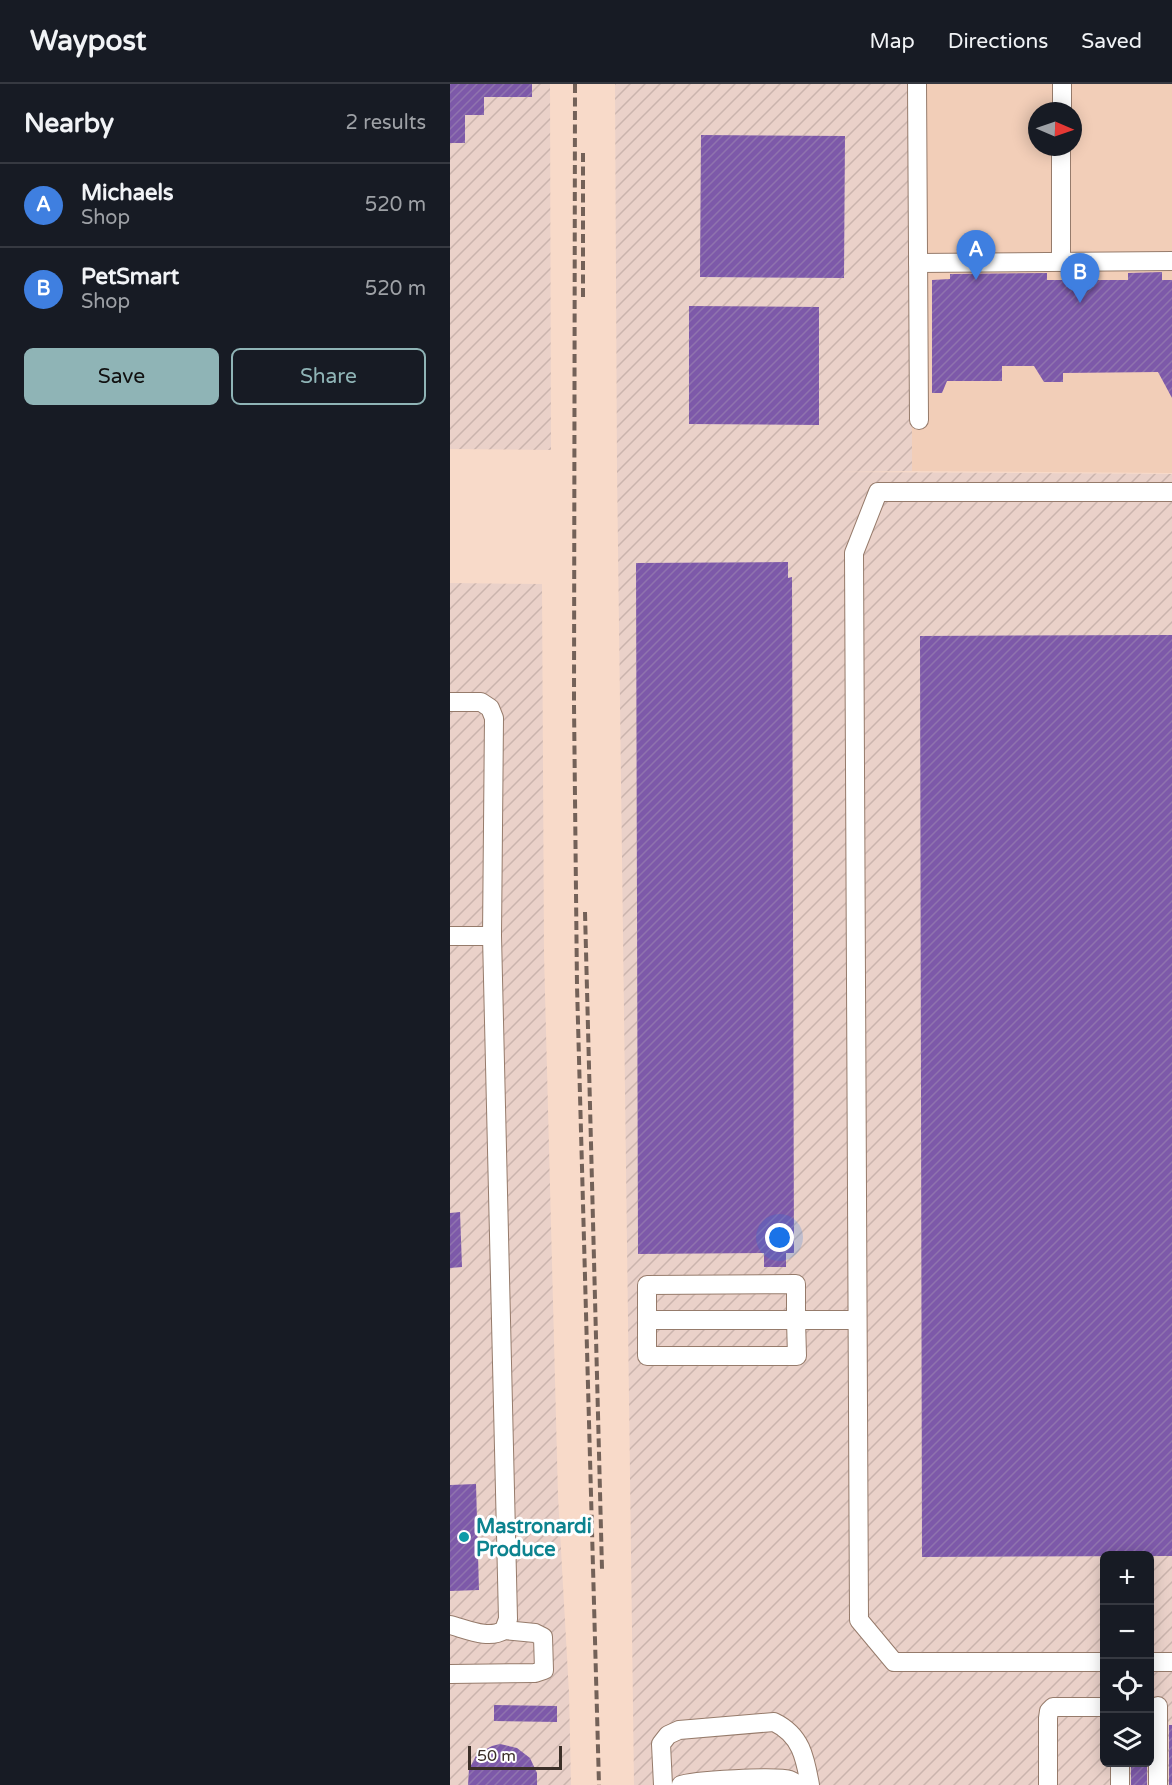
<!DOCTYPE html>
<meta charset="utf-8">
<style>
:root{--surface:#171b24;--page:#20242c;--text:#f1f3f6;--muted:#9ea1a6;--line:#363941;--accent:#8fb4b6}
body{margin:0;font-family:"Varela Round",sans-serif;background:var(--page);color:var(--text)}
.controls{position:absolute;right:18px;bottom:18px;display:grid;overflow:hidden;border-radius:9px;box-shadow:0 3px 15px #0003}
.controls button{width:54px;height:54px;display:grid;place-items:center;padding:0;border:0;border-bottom:2px solid var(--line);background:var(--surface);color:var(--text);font:30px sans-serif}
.compass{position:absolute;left:578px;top:18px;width:54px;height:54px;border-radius:50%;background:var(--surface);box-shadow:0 3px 15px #0003;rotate:92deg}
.scale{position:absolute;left:18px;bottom:15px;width:94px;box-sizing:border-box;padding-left:6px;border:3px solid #3b2f28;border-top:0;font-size:16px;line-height:21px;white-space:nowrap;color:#3b2f28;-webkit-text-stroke:4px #fff;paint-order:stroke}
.you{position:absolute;left:330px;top:1154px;width:21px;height:21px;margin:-15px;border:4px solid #fff;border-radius:50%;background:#1a73e8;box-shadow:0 0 0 9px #1a73e833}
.badge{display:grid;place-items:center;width:39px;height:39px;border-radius:50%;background:var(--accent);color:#fff;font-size:20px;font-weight:700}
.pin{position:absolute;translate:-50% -50px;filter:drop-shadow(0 2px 3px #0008)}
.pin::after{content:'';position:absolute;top:32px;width:21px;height:18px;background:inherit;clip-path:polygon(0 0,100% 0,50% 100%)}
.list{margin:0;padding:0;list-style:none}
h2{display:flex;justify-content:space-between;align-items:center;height:78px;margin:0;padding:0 24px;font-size:26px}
h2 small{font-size:20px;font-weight:400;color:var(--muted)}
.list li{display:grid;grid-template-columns:39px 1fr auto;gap:18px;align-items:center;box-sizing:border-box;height:84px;padding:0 24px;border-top:2px solid var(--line)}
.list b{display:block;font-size:22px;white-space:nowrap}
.list p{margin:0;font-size:20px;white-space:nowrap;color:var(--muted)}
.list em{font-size:20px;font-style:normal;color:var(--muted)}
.actions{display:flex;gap:12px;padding:18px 24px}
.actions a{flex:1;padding:14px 0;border:2px solid var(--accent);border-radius:9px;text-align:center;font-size:21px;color:var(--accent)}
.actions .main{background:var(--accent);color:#111}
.icon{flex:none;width:33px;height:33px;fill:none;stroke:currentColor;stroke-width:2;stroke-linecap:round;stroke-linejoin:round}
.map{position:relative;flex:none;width:722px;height:1701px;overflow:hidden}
header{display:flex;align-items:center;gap:36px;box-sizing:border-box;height:84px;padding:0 30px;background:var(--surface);border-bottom:2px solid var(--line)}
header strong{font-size:28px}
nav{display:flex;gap:33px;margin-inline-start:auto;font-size:21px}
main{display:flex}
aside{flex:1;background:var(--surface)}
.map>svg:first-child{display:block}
.built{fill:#f2ceb8;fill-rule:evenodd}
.industrial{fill:url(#industrial-furrows);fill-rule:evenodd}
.building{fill:url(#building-hatch)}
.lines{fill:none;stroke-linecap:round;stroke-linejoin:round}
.minor-casing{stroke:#967b6b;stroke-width:20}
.minor{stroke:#fff;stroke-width:18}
.rail{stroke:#736158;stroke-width:4;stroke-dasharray:9 4.5;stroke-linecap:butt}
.culture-dot{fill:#0f9aa8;stroke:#fff;stroke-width:2}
.labels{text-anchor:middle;stroke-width:6;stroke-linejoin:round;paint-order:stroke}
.culture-label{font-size:20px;font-weight:bold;fill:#0d838f;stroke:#fff;text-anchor:start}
</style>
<header>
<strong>Waypost</strong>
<nav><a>Map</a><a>Directions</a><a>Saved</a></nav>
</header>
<main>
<aside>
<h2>Nearby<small>2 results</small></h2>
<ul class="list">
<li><span class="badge" style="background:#3f7fe0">A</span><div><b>Michaels</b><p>Shop</p></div><em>520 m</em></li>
<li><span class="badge" style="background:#3f7fe0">B</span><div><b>PetSmart</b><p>Shop</p></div><em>520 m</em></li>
</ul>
<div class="actions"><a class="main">Save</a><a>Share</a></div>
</aside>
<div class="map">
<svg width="722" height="1701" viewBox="0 0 722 1701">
<defs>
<pattern id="industrial-furrows" width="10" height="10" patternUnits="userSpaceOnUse" patternTransform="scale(1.5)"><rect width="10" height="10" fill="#ead1c9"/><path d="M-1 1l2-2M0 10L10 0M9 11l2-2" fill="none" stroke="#cab4ad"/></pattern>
<pattern id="building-hatch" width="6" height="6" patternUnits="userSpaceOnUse" patternTransform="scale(1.5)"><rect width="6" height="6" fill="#7d59a9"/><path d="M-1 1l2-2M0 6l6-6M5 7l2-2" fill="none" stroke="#8f73ae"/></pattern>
</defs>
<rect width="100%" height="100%" fill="#f8dac9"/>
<!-- built -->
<path class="built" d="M 462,0 L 722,0 L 722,389 L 462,387 ZM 587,27 L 623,27 L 623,63 L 587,63 Z"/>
<!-- industrial -->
<g class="industrial">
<polygon points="0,0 100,0 101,366 0,365"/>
<path d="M 165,0 L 462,0 L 462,387 L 385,388 L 722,390 L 722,1701 L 184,1701 L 167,387 ZM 654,1472 L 700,1472 L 700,1678 L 654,1678 Z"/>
<polygon points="0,499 92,500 94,870 108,1412 119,1609 121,1701 0,1701"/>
</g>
<!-- building -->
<g class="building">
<polygon points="0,0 82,0 82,13 34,13 34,31 15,31 15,59 0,59"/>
<polygon points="251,51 395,52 394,194 250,193"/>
<polygon points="712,188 712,196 722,196 722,314 708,288 613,289 613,298 594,298 584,282 552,282 552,297 497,297 492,309 482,309 482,196 500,195 500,190 597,189 597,196 678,196 678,189"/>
<polygon points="239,222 369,223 369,341 239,340"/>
<polygon points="338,478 338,494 342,493 344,1169 336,1169 336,1183 314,1183 314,1169 188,1170 186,479"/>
<polygon points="722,551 722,1472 472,1473 470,552"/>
<polygon points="10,1128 12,1183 0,1184 0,1129"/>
<polygon points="26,1400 29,1506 0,1507 0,1401"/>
<polygon points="44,1621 107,1622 107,1638 44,1637"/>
<rect x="719" y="1641" width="3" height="60"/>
<polygon points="50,1660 67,1664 80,1674 87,1689 87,1701 18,1701 19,1685 27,1670 42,1662"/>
<rect x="681" y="1678" width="16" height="23"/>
</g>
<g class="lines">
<defs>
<g id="minor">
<polyline points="467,0 469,336"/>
<polyline points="612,27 612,0"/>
<polyline points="611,178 611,63"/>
<polyline points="468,179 722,177"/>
<polyline points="0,618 31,618 40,624 44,634 42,852"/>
<path d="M 0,852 L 42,852 L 58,1535 L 54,1546 C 39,1556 16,1545 0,1541"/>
<polyline points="197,1236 346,1236 346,1200 197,1201 197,1272 347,1272 346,1236 407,1236"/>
<polyline points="654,1578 444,1578 409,1536 404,469 428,408 722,408"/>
<polyline points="700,1578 722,1578"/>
<polyline points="0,1590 85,1589 94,1586 93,1553 85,1549 54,1546"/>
<path d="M 213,1701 L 211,1660 L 218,1651 L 229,1646 L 324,1638 C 351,1651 355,1673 360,1701"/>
<path d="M 231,1701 C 242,1696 328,1692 340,1696 C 341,1696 348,1701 349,1701"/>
<polyline points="598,1701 598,1634 599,1627 603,1623 654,1623"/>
<polyline points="670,1701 670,1678"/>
<polyline points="708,1701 708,1622"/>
</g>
</defs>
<!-- minor casing -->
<use href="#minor" class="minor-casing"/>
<!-- minor -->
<use href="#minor" class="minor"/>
<!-- rail -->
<g class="rail">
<polyline points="125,0 124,620 127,902 149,1701"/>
<polyline points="133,213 133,69"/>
<polyline points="135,828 152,1485"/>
</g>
</g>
<!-- markers -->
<circle class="culture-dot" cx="14" cy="1453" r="6"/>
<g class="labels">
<!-- culture labels -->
<g class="culture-label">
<text x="26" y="1449">Mastronardi<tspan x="26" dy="23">Produce</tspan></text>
</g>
</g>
</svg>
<div class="controls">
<button>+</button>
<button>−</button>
<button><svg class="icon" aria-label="locate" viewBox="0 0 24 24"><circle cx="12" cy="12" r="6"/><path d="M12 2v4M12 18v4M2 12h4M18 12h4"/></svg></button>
<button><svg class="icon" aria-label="layers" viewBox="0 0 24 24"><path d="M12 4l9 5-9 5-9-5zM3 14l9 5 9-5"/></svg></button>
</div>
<svg class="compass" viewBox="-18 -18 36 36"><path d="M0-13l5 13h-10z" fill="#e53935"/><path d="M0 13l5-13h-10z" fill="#9ea1a6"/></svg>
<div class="scale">50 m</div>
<div class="you"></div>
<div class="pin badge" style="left:526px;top:196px;background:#3f7fe0">A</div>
<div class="pin badge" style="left:630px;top:219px;background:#3f7fe0">B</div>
</div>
</main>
